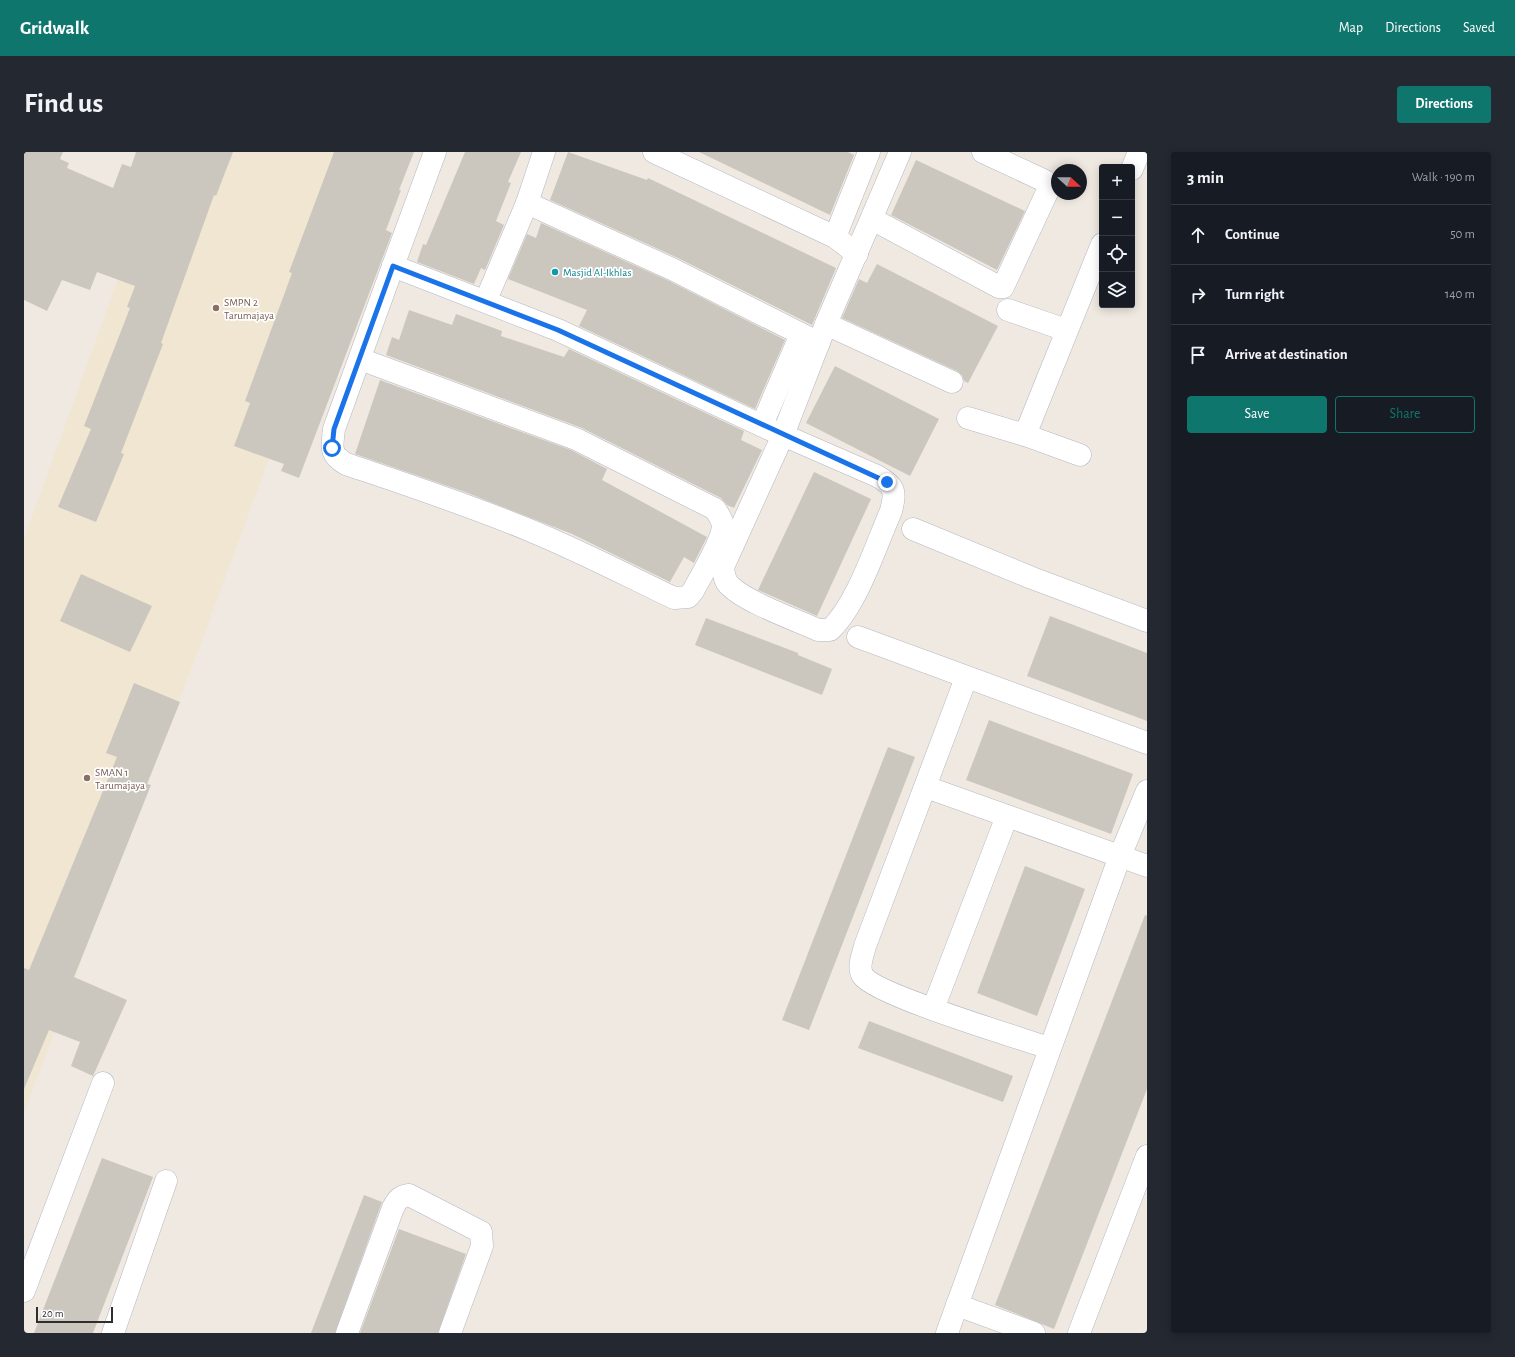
<!DOCTYPE html>
<meta charset="utf-8">
<style>
:root{--surface:#171b24;--page:#242831;--text:#f1f3f6;--muted:#9ea1a6;--line:#363941;--accent:#0f766e}
body{margin:0;font-family:"Alegreya Sans",sans-serif;background:var(--page);color:var(--text)}
.controls{position:absolute;right:12px;top:12px;display:grid;overflow:hidden;border-radius:4px;box-shadow:0 2px 10px #0003}
.controls button{width:36px;height:36px;display:grid;place-items:center;padding:0;border:0;border-bottom:1px solid var(--line);background:var(--surface);color:var(--text);font:20px sans-serif}
.compass{position:absolute;left:1027px;top:12px;width:36px;height:36px;border-radius:50%;background:var(--surface);box-shadow:0 2px 10px #0003;rotate:112deg}
.scale{position:absolute;left:12px;bottom:10px;width:77px;box-sizing:border-box;padding-left:4px;border:2px solid #2e2e2e;border-top:0;font-size:11px;line-height:14px;white-space:nowrap;color:#2e2e2e;-webkit-text-stroke:3px #fff;paint-order:stroke}
.stop{position:absolute;width:12px;height:12px;margin:-9px;border:3px solid #1a73e8;border-radius:50%;background:#fff}
.stop.end{background:#1a73e8;border-color:#fff;box-shadow:0 1px 4px #0008}
.list{margin:0;padding:0;list-style:none}
h2{display:flex;justify-content:space-between;align-items:center;height:52px;margin:0;padding:0 16px;font-size:17px}
h2 small{font-size:13px;font-weight:400;color:var(--muted)}
.list li{display:grid;grid-template-columns:26px 1fr auto;gap:12px;align-items:center;box-sizing:border-box;height:60px;padding:0 16px;border-top:1px solid var(--line)}
.list b{display:block;font-size:15px;white-space:nowrap}
.list em{font-size:13px;font-style:normal;color:var(--muted)}
.actions{display:flex;gap:8px;padding:12px 16px}
.actions a{flex:1;padding:9px 0;border:1px solid var(--accent);border-radius:4px;text-align:center;font-size:14px;color:var(--accent)}
.actions .main{background:var(--accent);color:#fff}
.icon{flex:none;width:22px;height:22px;fill:none;stroke:currentColor;stroke-width:2;stroke-linecap:round;stroke-linejoin:round}
.map{position:relative;flex:none;width:1123px;height:1181px;overflow:hidden;border-radius:4px}
header{display:flex;align-items:center;gap:24px;box-sizing:border-box;height:56px;padding:0 20px;background:var(--accent);color:#fff}
header strong{font-size:19px}
nav{display:flex;gap:22px;margin-inline-start:auto;font-size:14px}
.intro{display:flex;align-items:center;justify-content:space-between;box-sizing:border-box;height:96px;padding:0 24px}
h1{margin:0;font-size:28px}
.button{padding:10px 18px;border-radius:4px;background:var(--accent);color:#fff;font-size:14px;font-weight:700}
main{display:flex;gap:24px;padding:0 24px}
aside{flex:1;background:var(--surface);border-radius:4px;box-shadow:0 2px 10px #0003}
.map>svg:first-child{display:block}
.education{fill:#f0e6d1}
.building{fill:#cbc7bf}
.lines{fill:none;stroke-linecap:round;stroke-linejoin:round}
.minor-casing{stroke:#b4b7c1;stroke-width:23}
.minor{stroke:#fff;stroke-width:22}
.route{stroke:#1a73e8;stroke-width:5}
.culture-dot{fill:#0f9aa8;stroke:#fff;stroke-width:1.5}
.education-dot{fill:#8d6e63;stroke:#fff;stroke-width:1.5}
.labels{text-anchor:middle;stroke-width:3.5;stroke-linejoin:round;paint-order:stroke}
.culture-label{font-size:11px;fill:#0d838f;stroke:#fff;text-anchor:start}
.education-label{font-size:11px;fill:#785e54;stroke:#fff;text-anchor:start}
</style>
<header>
<strong>Gridwalk</strong>
<nav><a>Map</a><a>Directions</a><a>Saved</a></nav>
</header>
<div class="intro"><h1>Find us</h1><a class="button">Directions</a></div>
<main>
<div class="map">
<svg width="1123" height="1181" viewBox="0 0 1123 1181">
<rect width="100%" height="100%" fill="#efe9e1"/>
<!-- education -->
<polygon class="education" points="140,0 357,0 190,456 0,961 0,387"/>
<!-- building -->
<g class="building">
<polygon points="0,0 39,0 36,7 45,11 43,16 89,36 98,12 107,15 112,0 209,0 192,44 190,43 137,191 139,192 97,301 100,302 72,370 34,355 67,277 60,274 106,156 103,155 111,134 73,120 66,138 38,128 23,159 0,148"/>
<polygon points="310,0 390,0 375,38 377,38 362,78 368,81 275,326 257,319 260,312 210,294 226,251 221,249 268,121 265,120"/>
<polygon points="441,0 497,0 484,30 487,31 472,69 480,73 461,118 457,116 450,132 393,110 399,92 402,93"/>
<polygon points="544,0 623,28 624,26 812,116 788,173 654,106 526,48"/>
<polygon points="675,0 824,0 830,3 806,63"/>
<polygon points="892,8 1001,59 973,118 867,63"/>
<polygon points="517,71 643,128 761,188 731,257 555,174 563,158 484,127 503,82 512,86"/>
<polygon points="853,112 974,174 944,231 940,229 938,223 933,219 818,166 835,127 843,131"/>
<polygon points="385,158 428,173 432,162 478,179 477,184 540,205 545,197 720,279 717,288 738,298 710,356 703,353 697,346 558,276 362,203 368,185 375,188"/>
<polygon points="811,214 915,267 886,324 782,271"/>
<polygon points="356,228 547,298 583,317 578,328 683,385 670,411 660,405 646,430 548,382 441,340 331,302"/>
<polygon points="790,320 847,347 793,464 734,438"/>
<polygon points="57,422 128,454 106,500 36,469"/>
<polygon points="1026,464 1123,501 1123,569 1003,524"/>
<polygon points="682,466 774,501 774,503 808,517 798,543 671,493"/>
<polygon points="110,531 156,550 123,632 127,633 50,825 103,848 69,924 47,914 56,890 25,878 0,937 0,816 5,818 93,605 82,601"/>
<polygon points="965,568 1109,622 1087,682 942,628"/>
<polygon points="864,595 891,605 785,878 758,868"/>
<polygon points="1001,714 1061,737 1013,864 953,841"/>
<polygon points="1121,763 1123,764 1123,937 1030,1177 971,1153"/>
<polygon points="845,869 989,924 979,950 834,896"/>
<polygon points="78,1006 129,1025 69,1181 10,1181"/>
<polygon points="340,1043 358,1050 311,1181 287,1181"/>
<polygon points="375,1077 442,1102 414,1181 336,1181"/>
</g>
<g class="lines">
<defs>
<g id="minor">
<path d="M 411,0 L 369,114 L 534,178 L 745,277 L 759,283 L 853,324 C 871,334 872,339 867,359 C 852,393 833,453 806,478 L 794,478 C 772,468 722,450 706,434 C 700,429 700,422 699,415 L 759,283 L 802,172 L 876,0"/>
<polyline points="630,0 811,85 833,102"/>
<polyline points="1108,17 1115,0"/>
<polyline points="503,51 648,117 795,191"/>
<polyline points="848,67 975,135 979,135 1025,36 1021,29 959,0"/>
<polyline points="811,85 845,0"/>
<polyline points="462,148 503,51 520,0"/>
<polyline points="984,158 1042,178"/>
<polyline points="802,172 928,230"/>
<path d="M 336,207 L 552,287 L 691,357 C 694,362 698,367 699,373 C 699,388 677,424 669,439 L 664,445 L 650,446 C 602,423 554,398 505,378 C 445,353 384,333 322,312 C 305,302 308,295 310,277 L 369,114"/>
<polyline points="944,266 1001,283 1056,303"/>
<polyline points="738,273 777,182"/>
<polyline points="1001,283 1078,92"/>
<polyline points="889,377 1008,426 1123,469"/>
<polyline points="834,485 1123,591"/>
<path d="M 942,526 L 841,794 C 839,803 833,815 839,824 C 852,843 996,886 1025,896"/>
<polyline points="902,635 1123,714"/>
<polyline points="909,857 983,664"/>
<polyline points="0,1139 79,931"/>
<polyline points="933,1153 1010,1181"/>
<polyline points="89,1181 142,1029"/>
<path d="M 323,1181 L 369,1056 C 373,1048 376,1044 385,1043 L 457,1080 L 458,1094 L 426,1181"/>
<polyline points="923,1181 1096,704 1123,639"/>
<polyline points="1055,1181 1123,1004"/>
</g>
</defs>
<!-- minor casing -->
<use href="#minor" class="minor-casing"/>
<!-- minor -->
<use href="#minor" class="minor"/>
</g>
<g class="lines">
<!-- route -->
<polyline class="route" points="308,296 310,277 369,114 534,178 863,330"/>
</g>
<!-- markers -->
<circle class="culture-dot" cx="531" cy="120" r="4"/>
<g class="education-dot">
<circle cx="192" cy="156" r="4"/>
<circle cx="63" cy="626" r="4"/>
</g>
<g class="labels">
<!-- culture labels -->
<g class="culture-label">
<text x="539" y="124">Masjid Al-Ikhlas</text>
</g>
<!-- education labels -->
<g class="education-label">
<text x="200" y="154">SMPN 2<tspan x="200" dy="13">Tarumajaya</tspan></text>
<text x="71" y="624">SMAN 1<tspan x="71" dy="13">Tarumajaya</tspan></text>
</g>
</g>
</svg>
<div class="controls">
<button>+</button>
<button>−</button>
<button><svg class="icon" aria-label="locate" viewBox="0 0 24 24"><circle cx="12" cy="12" r="6"/><path d="M12 2v4M12 18v4M2 12h4M18 12h4"/></svg></button>
<button><svg class="icon" aria-label="layers" viewBox="0 0 24 24"><path d="M12 4l9 5-9 5-9-5zM3 14l9 5 9-5"/></svg></button>
</div>
<svg class="compass" viewBox="-18 -18 36 36"><path d="M0-13l5 13h-10z" fill="#e53935"/><path d="M0 13l5-13h-10z" fill="#9ea1a6"/></svg>
<div class="scale">20 m</div>
<div class="stop" style="left:308px;top:296px"></div>
<div class="stop end" style="left:863px;top:330px"></div>
</div>
<aside>
<h2>3 min<small>Walk · 190 m</small></h2>
<ul class="list">
<li><svg class="icon" aria-label="ahead" viewBox="0 0 24 24"><path d="M12 20V5M6 11l6-6 6 6"/></svg><div><b>Continue</b></div><em>50 m</em></li>
<li><svg class="icon" aria-label="right" viewBox="0 0 24 24"><path d="M7 20v-9h11M14 6l5 5-5 5"/></svg><div><b>Turn right</b></div><em>140 m</em></li>
<li><svg class="icon" aria-label="arrive" viewBox="0 0 24 24"><path d="M6 21V4h12l-3 4 3 4H6"/></svg><div><b>Arrive at destination</b></div></li>
</ul>
<div class="actions"><a class="main">Save</a><a>Share</a></div>
</aside>
</main>
